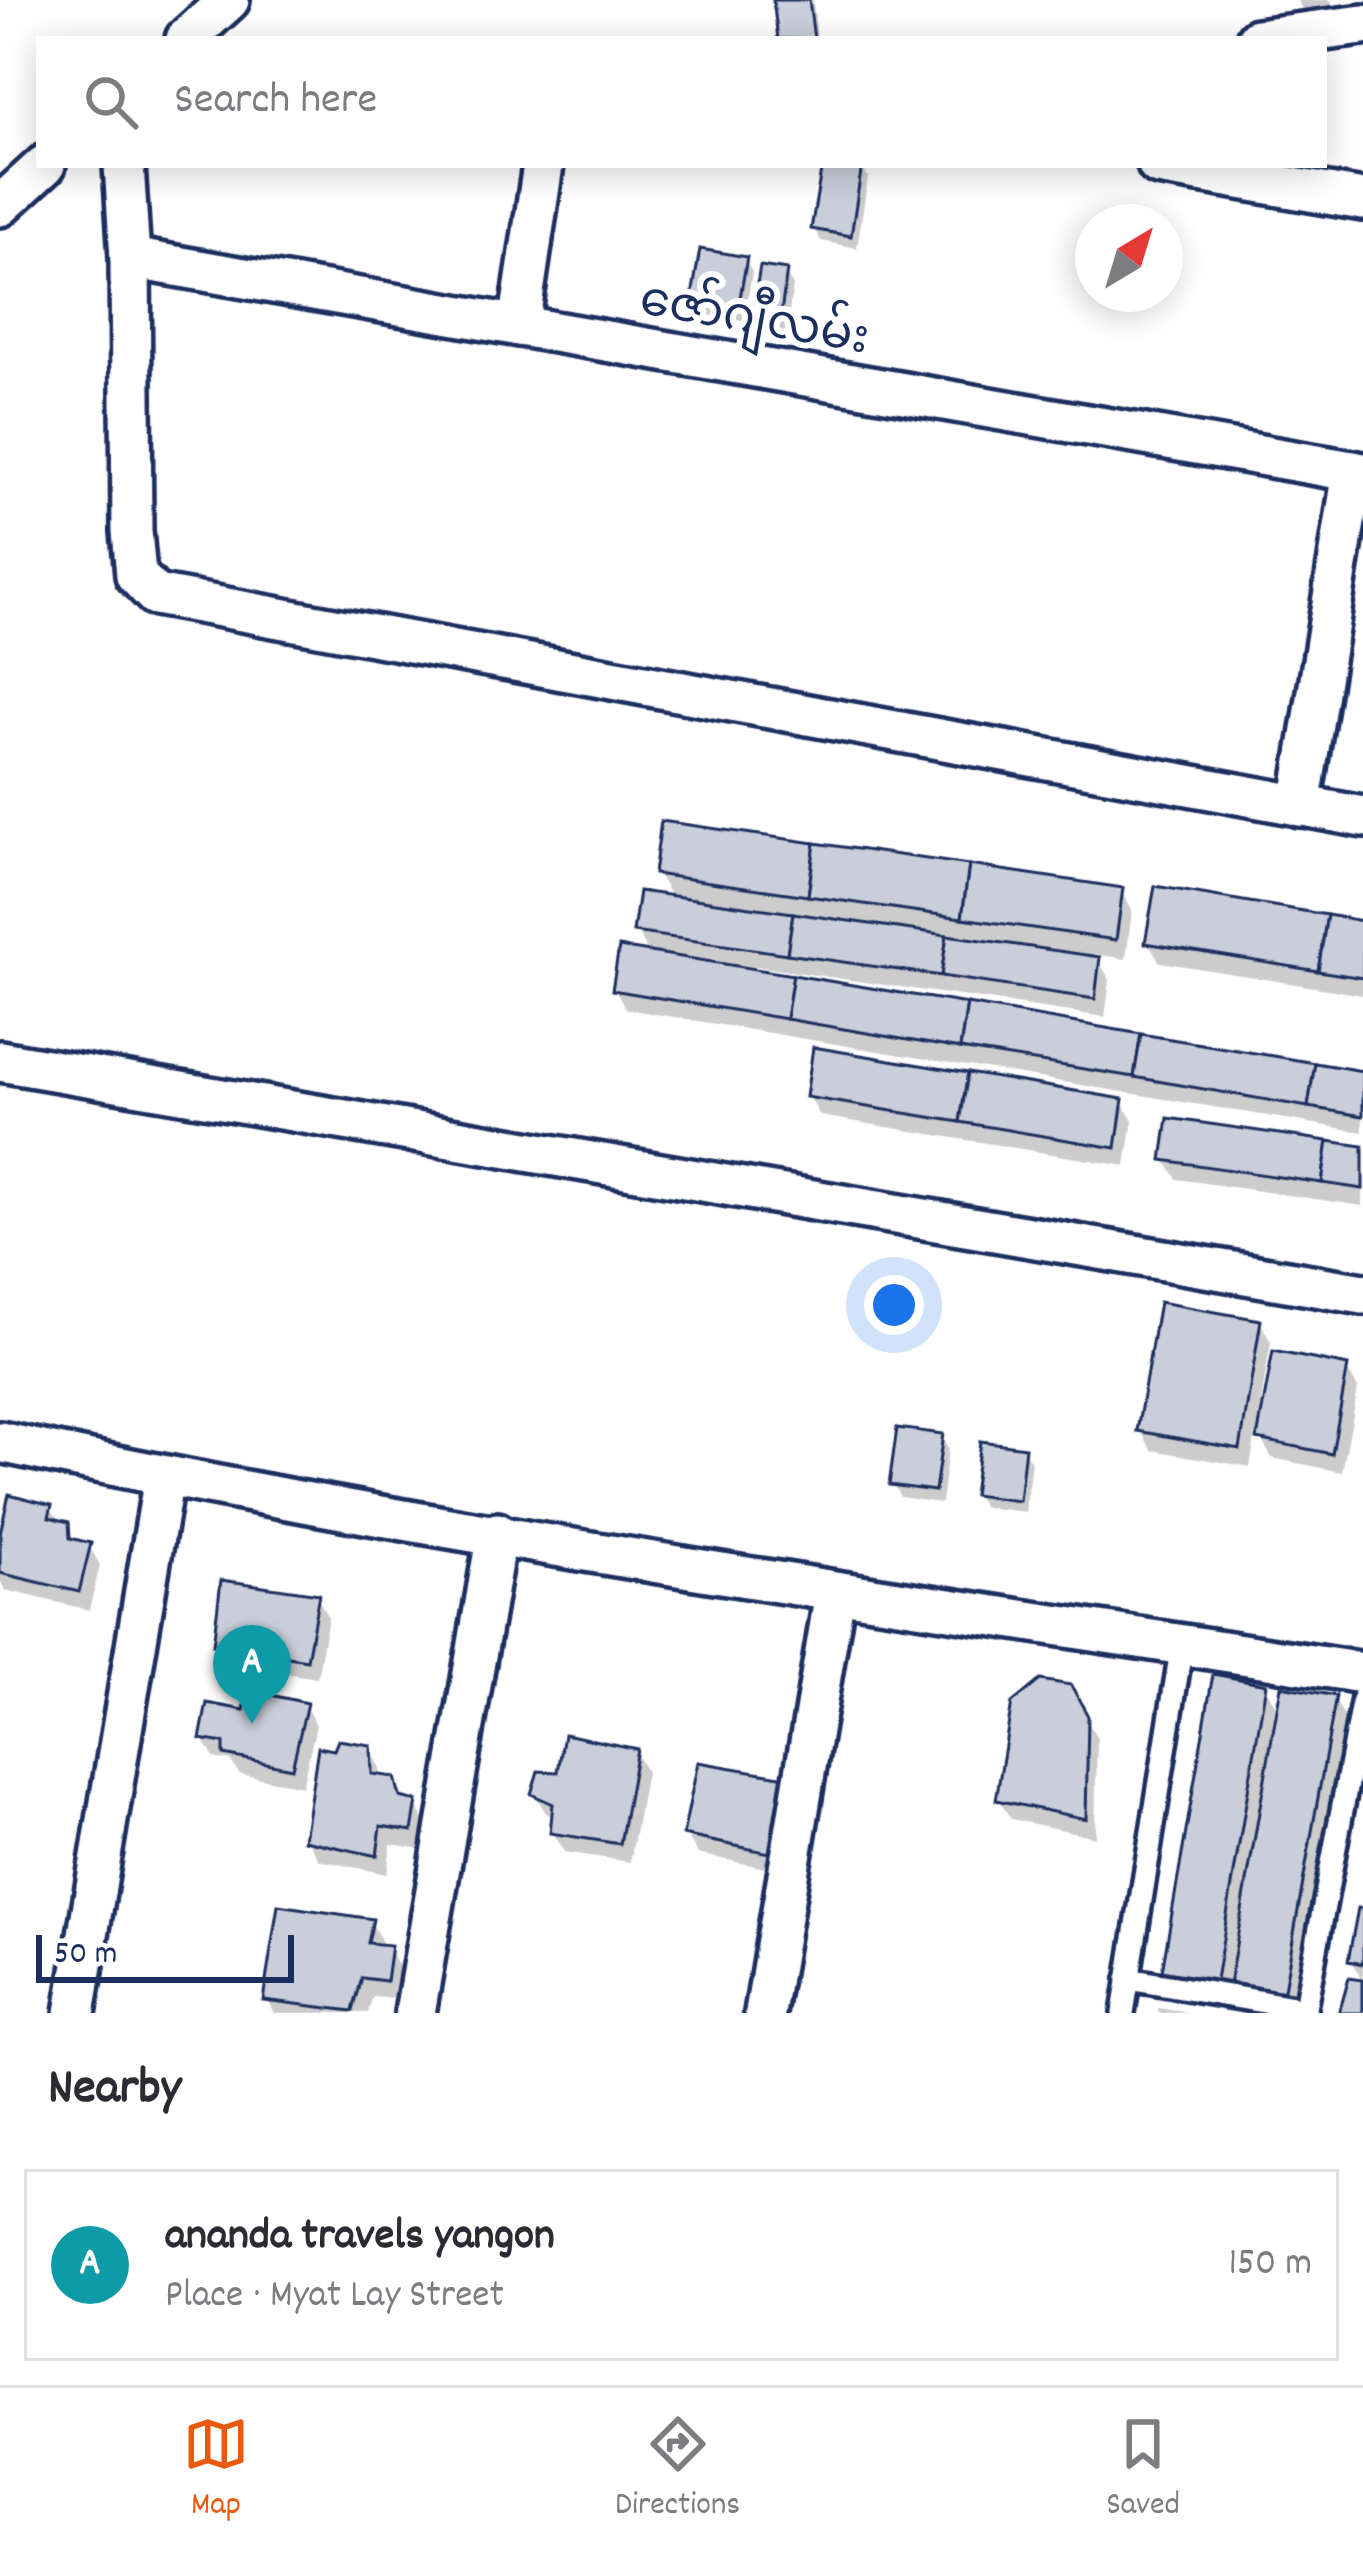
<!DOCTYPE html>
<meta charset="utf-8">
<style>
:root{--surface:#fff;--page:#f2f2f3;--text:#2b2b33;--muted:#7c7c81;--line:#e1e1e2;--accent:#ea580c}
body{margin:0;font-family:Dekko,"Noto Sans Myanmar",sans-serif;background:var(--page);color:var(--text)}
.compass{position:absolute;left:1075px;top:204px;width:108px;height:108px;border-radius:50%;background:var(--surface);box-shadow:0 6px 30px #0003;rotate:38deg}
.scale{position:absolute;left:36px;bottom:30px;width:258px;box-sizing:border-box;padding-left:12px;border:6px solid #1b2f5e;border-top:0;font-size:33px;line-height:42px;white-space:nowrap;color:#1b2f5e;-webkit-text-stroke:9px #fff;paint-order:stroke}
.you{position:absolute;left:894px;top:1305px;width:42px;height:42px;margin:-30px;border:9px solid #fff;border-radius:50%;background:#1a73e8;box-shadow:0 0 0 18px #1a73e833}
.badge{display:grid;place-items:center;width:78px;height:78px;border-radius:50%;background:var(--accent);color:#fff;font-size:39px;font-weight:700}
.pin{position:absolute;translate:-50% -99px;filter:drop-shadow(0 3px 6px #0008)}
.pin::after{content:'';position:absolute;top:63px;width:42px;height:36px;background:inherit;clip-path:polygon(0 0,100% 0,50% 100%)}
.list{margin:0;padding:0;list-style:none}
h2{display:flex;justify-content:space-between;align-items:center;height:156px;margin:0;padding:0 48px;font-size:51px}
h2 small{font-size:39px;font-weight:400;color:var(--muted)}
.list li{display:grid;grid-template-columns:78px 1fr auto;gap:36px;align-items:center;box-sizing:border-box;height:192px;margin:0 24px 24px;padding:0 24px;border:3px solid var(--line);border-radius:0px}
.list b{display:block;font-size:45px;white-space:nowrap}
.list p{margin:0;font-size:39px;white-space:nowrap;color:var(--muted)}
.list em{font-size:39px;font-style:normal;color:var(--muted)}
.icon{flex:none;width:66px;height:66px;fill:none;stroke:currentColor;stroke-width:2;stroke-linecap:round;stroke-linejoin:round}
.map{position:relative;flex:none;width:1363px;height:2013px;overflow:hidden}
.search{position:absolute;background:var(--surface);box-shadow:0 6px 30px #0003;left:36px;right:36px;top:36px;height:132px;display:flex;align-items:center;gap:30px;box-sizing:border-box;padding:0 42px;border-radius:0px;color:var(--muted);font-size:45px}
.sheet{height:372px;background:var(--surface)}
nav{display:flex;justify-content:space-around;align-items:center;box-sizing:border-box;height:168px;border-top:3px solid var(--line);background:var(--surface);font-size:33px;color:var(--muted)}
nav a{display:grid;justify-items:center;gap:6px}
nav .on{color:var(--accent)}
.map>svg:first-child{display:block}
.shadow{fill:#0003}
.building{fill:#caceda;stroke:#1b2f5e;stroke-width:3}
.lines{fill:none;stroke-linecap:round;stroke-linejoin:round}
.service-casing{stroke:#1b2f5e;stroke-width:30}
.minor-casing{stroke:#1b2f5e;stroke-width:48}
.service{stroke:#fff;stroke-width:21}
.minor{stroke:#fff;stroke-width:39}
.labels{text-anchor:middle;stroke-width:12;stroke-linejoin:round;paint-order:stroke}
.street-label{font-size:48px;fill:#1b2f5e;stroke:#fff}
</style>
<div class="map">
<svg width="1363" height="2013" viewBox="0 0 1363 2013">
<rect width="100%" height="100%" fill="#fff"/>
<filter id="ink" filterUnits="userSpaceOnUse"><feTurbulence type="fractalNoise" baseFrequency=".00833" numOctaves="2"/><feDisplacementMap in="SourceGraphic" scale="24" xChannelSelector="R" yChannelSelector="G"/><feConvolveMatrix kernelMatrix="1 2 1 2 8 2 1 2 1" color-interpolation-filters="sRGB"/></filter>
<g filter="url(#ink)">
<!-- shadow -->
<g class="shadow">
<polygon points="776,0 813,0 817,39 781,39"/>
<polygon points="1297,0 1331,0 1333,8 1305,15"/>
<polygon points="825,165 861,165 868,177 857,248 821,241 814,229"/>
<polygon points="745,260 752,272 744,321 701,314 694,301"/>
<polygon points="785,273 793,285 786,332 763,328 755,316"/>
<polygon points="657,873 1121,891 1132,910 1126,959 1095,954 1110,980 1105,1017 754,966 753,972 1363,1074 1363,1132 626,1009 615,989 650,955 636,931 672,898"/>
<polygon points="1363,923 1363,995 1160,962 1148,942"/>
<polygon points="809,1096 1121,1101 1133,1121 1126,1166 820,1116"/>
<polygon points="1363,1149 1363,1206 1177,1179 1165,1160"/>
<polygon points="1260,1322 1271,1342 1261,1402 1266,1403 1346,1368 1358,1388 1342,1472 1272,1458 1256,1431 1250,1467 1152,1450 1140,1430"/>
<polygon points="941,1437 948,1449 941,1503 900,1497 893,1484"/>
<polygon points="1023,1450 1031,1462 1025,1512 983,1507 976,1494"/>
<polygon points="50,1508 78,1543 89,1546 100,1565 89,1610 5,1590 0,1580 0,1546"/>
<polygon points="317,1597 328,1617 317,1678 228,1664 216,1645"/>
<polygon points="1069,1687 1097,1738 1095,1837 1011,1819 999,1800"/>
<polygon points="1265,1687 1280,1713 1334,1699 1349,1725 1298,2013 1244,2013 1232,1992 1229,2011 1179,2002 1165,1976"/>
<polygon points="305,1706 316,1725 302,1786 239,1774 231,1761 214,1758 203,1739 246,1713"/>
<polygon points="369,1748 380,1768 381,1778 393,1780 406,1801 415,1803 426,1823 422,1849 391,1844 387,1874 319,1860 308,1840 336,1754"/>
<polygon points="635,1752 646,1772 630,1862 564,1852 553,1832 554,1817 546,1813 534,1793 560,1776"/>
<polygon points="784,1780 784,1872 698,1854 686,1835"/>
<polygon points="1363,1911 1363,1981 1351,1961"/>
<polygon points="371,1922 382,1942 381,1947 389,1948 400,1968 396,1999 373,1997 368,2013 274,2013 266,1999"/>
<polygon points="1158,2008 1189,2013 1158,2013"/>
</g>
<!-- building -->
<g class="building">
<polygon points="773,0 809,0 814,39 778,39"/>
<polygon points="822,165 862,165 851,236 811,229"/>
<polygon points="700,249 747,257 738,310 691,302"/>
<polygon points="760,266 787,270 780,320 752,316"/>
<polygon points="661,821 815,843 808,896 654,874"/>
<polygon points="815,843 969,865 962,918 808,896"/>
<polygon points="969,865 1123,888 1116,940 962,918"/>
<polygon points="1155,886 1327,915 1318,971 1145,943"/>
<polygon points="639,891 793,913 787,954 633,932"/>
<polygon points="793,913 947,935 941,976 787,954"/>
<polygon points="1327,915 1363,921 1363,978 1318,971"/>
<polygon points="947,935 1100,957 1095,999 941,976"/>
<polygon points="619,947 793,975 786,1019 612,990"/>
<polygon points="793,975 967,1004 960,1049 786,1019"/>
<polygon points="967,1004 1141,1034 1134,1077 960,1049"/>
<polygon points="1141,1034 1315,1063 1308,1107 1134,1077"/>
<polygon points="813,1047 968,1073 960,1122 806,1097"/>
<polygon points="1315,1063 1363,1071 1363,1116 1308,1107"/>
<polygon points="968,1073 1123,1099 1116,1148 960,1122"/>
<polygon points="1168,1118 1328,1141 1322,1183 1162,1160"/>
<polygon points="1328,1141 1363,1146 1363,1189 1322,1183"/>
<polygon points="1159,1302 1261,1320 1240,1449 1137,1431"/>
<polygon points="1273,1351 1348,1366 1332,1454 1257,1439"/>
<polygon points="897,1428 943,1434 935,1491 889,1485"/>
<polygon points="980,1441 1025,1447 1019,1501 973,1495"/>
<polygon points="9,1494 52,1505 49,1517 69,1522 70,1538 91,1543 79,1592 0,1573 0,1533"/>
<polygon points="221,1580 319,1594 307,1660 213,1645"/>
<polygon points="1213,1674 1266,1684 1215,1986 1161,1977"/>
<polygon points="1040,1680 1071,1685 1088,1716 1086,1819 996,1800 1012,1703"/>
<polygon points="1281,1686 1336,1696 1282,2001 1228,1991"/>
<polygon points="248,1690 307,1703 292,1768 224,1755 224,1743 200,1739 207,1703 244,1710"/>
<polygon points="564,1734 637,1749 620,1844 550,1833 553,1804 531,1794 538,1771 558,1772"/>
<polygon points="338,1740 371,1745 372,1774 395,1777 400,1797 417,1801 412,1831 381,1826 377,1856 304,1840 318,1747 334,1750"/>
<polygon points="698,1762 786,1777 774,1854 683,1835"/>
<polygon points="278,1905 373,1919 368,1943 391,1945 386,1981 362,1978 353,2011 263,2000"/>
<polygon points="1358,1908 1363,1908 1363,1964 1348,1961"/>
<polygon points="1349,1978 1363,1980 1363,2013 1339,2013"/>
</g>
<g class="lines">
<defs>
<g id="service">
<polyline points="1128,1979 1305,2009"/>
<polyline points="1123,2013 1182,1644"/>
<polyline points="1304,2013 1363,1698"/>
</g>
<g id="minor">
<polyline points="186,39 229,0"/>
<polyline points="1257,39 1363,25"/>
<polyline points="124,165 130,258 132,531 136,575 155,595 1363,817"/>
<polyline points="1158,165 1363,200"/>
<polyline points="0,206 45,165"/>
<polyline points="130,258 1363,473"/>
<polyline points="519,326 543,165"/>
<polyline points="1300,806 1353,471"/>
<polyline points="0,1061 1363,1294"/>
<path d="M 0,1442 C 451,1538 908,1601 1363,1673"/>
<polyline points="75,2013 164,1477"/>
<polyline points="415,2013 497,1533"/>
<polyline points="765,2013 835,1593"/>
</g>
</defs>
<!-- service casing -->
<use href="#service" class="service-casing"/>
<!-- minor casing -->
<use href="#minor" class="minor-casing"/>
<!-- service -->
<use href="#service" class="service"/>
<!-- minor -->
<use href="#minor" class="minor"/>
</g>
</g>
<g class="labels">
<!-- street labels -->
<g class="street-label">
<text transform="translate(755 316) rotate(10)" y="17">ဇော်ဂျီလမ်း</text>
</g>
</g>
</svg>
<svg class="compass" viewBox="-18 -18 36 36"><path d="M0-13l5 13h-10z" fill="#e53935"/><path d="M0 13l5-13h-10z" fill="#7c7c81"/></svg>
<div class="scale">50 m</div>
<div class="you"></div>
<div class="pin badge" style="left:252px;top:1724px;background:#0f9aa8">A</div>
<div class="search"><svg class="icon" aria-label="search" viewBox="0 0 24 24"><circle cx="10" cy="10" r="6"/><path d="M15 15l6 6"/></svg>Search here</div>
</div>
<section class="sheet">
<h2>Nearby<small></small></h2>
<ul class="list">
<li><span class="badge" style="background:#0f9aa8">A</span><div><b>ananda travels yangon</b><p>Place · Myat Lay Street</p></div><em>150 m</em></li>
</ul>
</section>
<nav>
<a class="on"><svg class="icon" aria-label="map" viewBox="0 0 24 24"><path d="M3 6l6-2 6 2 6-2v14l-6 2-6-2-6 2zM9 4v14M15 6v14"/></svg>Map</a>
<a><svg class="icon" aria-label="directions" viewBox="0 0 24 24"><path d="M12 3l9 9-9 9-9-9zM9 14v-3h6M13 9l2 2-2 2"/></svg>Directions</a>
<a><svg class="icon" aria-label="saved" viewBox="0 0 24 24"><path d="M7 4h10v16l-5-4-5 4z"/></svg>Saved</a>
</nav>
